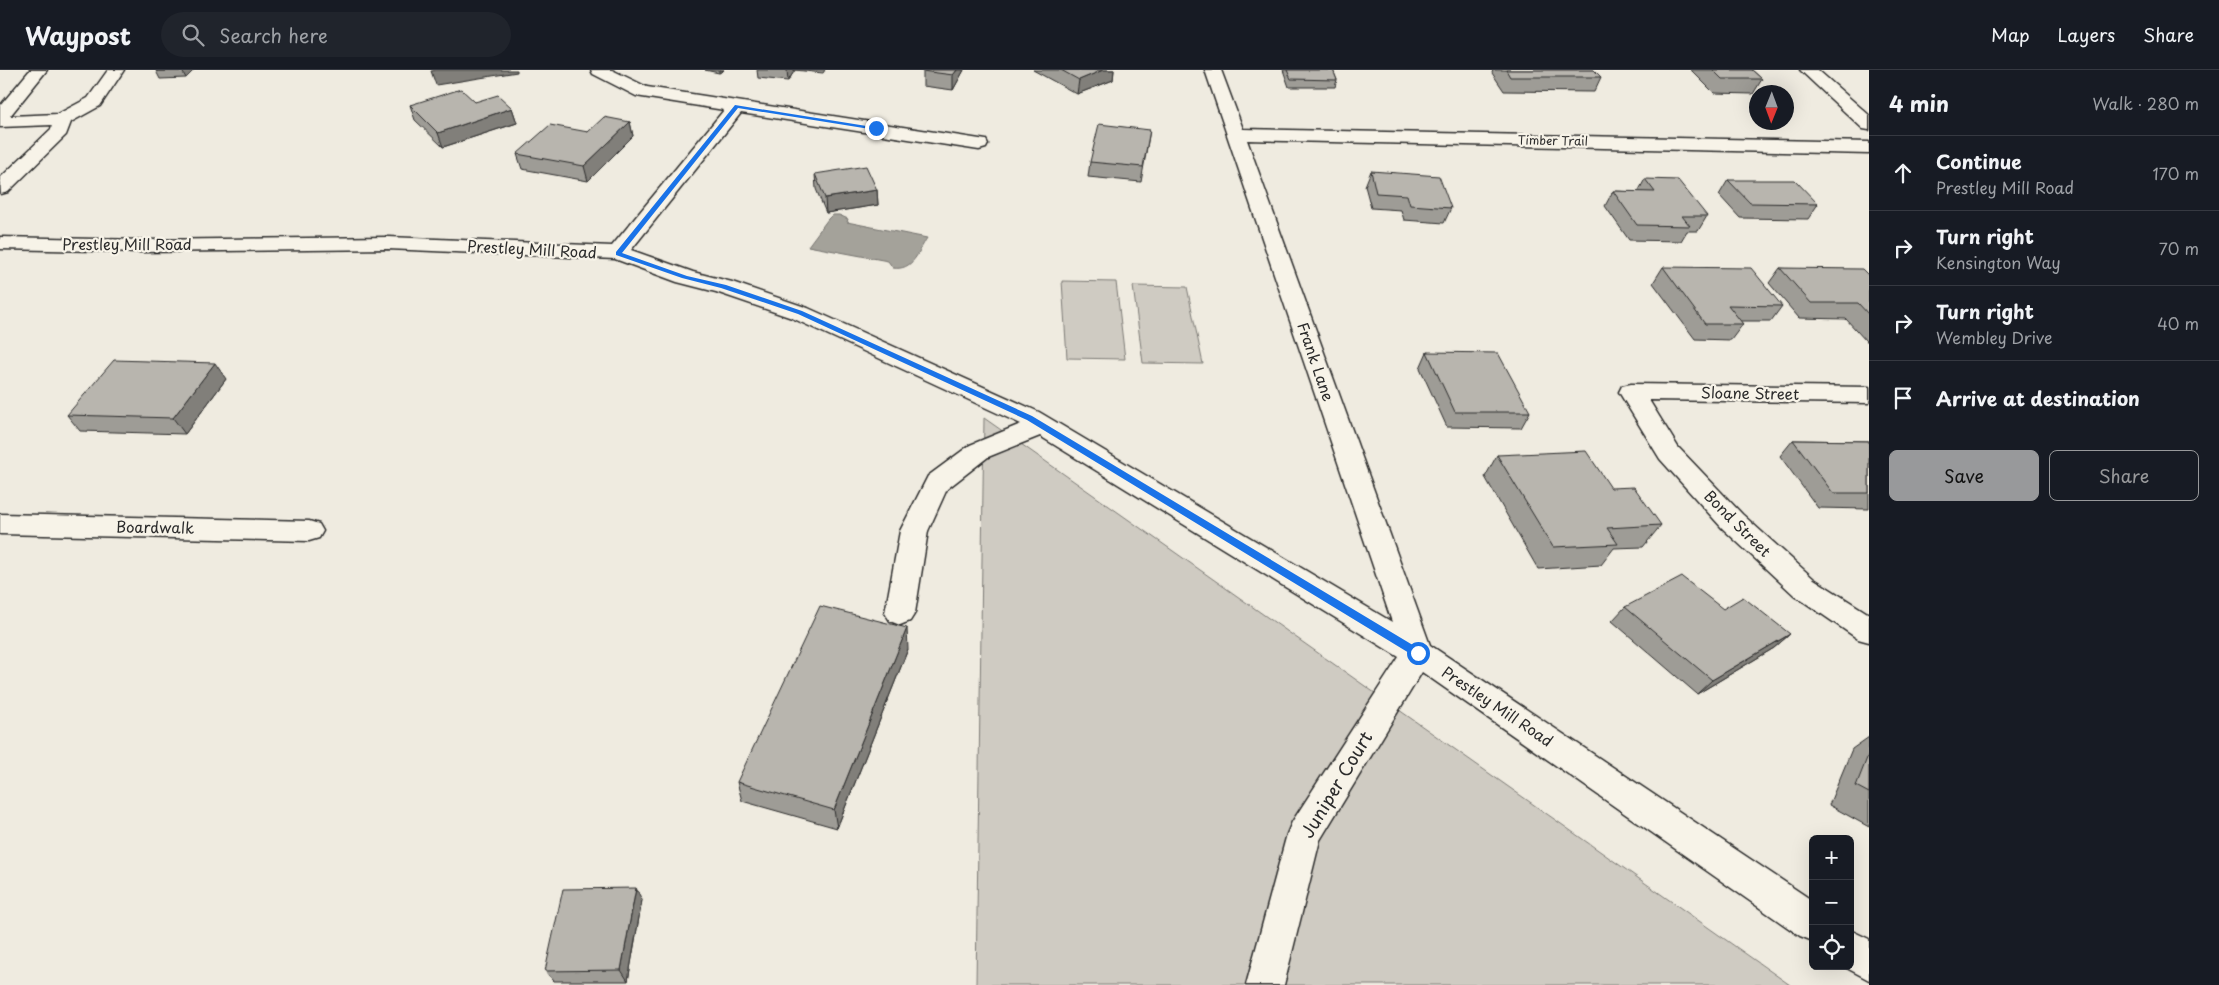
<!DOCTYPE html>
<meta charset="utf-8">
<style>
:root{--surface:#171b24;--page:#20242c;--text:#f1f3f6;--muted:#9ea1a6;--line:#363941;--accent:#98999b}
body{margin:0;font-family:"Playpen Sans",sans-serif;background:var(--page);color:var(--text)}
.controls{position:absolute;right:15px;bottom:15px;display:grid;overflow:hidden;border-radius:8px;box-shadow:0 5px 20px #0002}
.controls button{width:45px;height:45px;display:grid;place-items:center;padding:0;border:0;border-bottom:1px solid var(--line);background:var(--surface);color:var(--text);font:25px sans-serif}
.compass{position:absolute;left:1749px;top:15px;width:45px;height:45px;border-radius:50%;background:var(--surface);box-shadow:0 5px 20px #0002;rotate:181deg}
.stop{position:absolute;width:15px;height:15px;margin:-11px;border:4px solid #1a73e8;border-radius:50%;background:#fff}
.stop.end{background:#1a73e8;border-color:#fff;box-shadow:0 1px 5px #0008}
.list{margin:0;padding:0;list-style:none}
h2{display:flex;justify-content:space-between;align-items:center;height:65px;margin:0;padding:0 20px;font-size:21px}
h2 small{font-size:16px;font-weight:400;color:var(--muted)}
.list li{display:grid;grid-template-columns:32px 1fr auto;gap:15px;align-items:center;box-sizing:border-box;height:75px;padding:0 20px;border-top:1px solid var(--line)}
.list b{display:block;font-size:19px;white-space:nowrap}
.list p{margin:0;font-size:16px;white-space:nowrap;color:var(--muted)}
.list em{font-size:16px;font-style:normal;color:var(--muted)}
.actions{display:flex;gap:10px;padding:15px 20px}
.actions a{flex:1;padding:11px 0;border:1px solid var(--accent);border-radius:8px;text-align:center;font-size:18px;color:var(--accent)}
.actions .main{background:var(--accent);color:#111}
.icon{flex:none;width:28px;height:28px;fill:none;stroke:currentColor;stroke-width:2;stroke-linecap:round;stroke-linejoin:round}
.map{position:relative;flex:none;width:1869px;height:915px;overflow:hidden}
header{display:flex;align-items:center;gap:30px;box-sizing:border-box;height:70px;padding:0 25px;background:var(--surface);border-bottom:1px solid var(--line)}
header strong{font-size:24px}
nav{display:flex;gap:28px;margin-inline-start:auto;font-size:18px}
.search{width:350px;height:45px;background:var(--page);display:flex;align-items:center;gap:12px;box-sizing:border-box;padding:0 18px;border-radius:28px;color:var(--muted);font-size:19px}
main{display:flex}
aside{flex:1;background:var(--surface)}
.map>svg:first-child{display:block}
.green{fill:#cfcbc2;stroke:#7d7b76}
.water{fill:#a4a29a;stroke:#74726e}
.lines{fill:none;stroke-linecap:round;stroke-linejoin:round}
.minor-casing{stroke:#2b2b2b;stroke-width:3}
.minor{fill:#f7f3e8;fill-rule:evenodd}
.wall{fill:#9e9c96;stroke:#2b2b2b}
.shaded-wall{fill:#817f7a;stroke:#2b2b2b}
.building{fill:#b8b5ae;stroke:#2b2b2b}
.route{fill:#1a73e8}
.labels{text-anchor:middle;stroke-width:4.5;stroke-linejoin:round;paint-order:stroke}
.far-street-label{font-size:12px;fill:#2b2b2b;stroke:#f7f3e8}
.street-label{font-size:15px;fill:#2b2b2b;stroke:#f7f3e8}
.near-street-label{font-size:18px;fill:#2b2b2b;stroke:#f7f3e8}
</style>
<header>
<strong>Waypost</strong>
<div class="search"><svg class="icon" aria-label="search" viewBox="0 0 24 24"><circle cx="10" cy="10" r="6"/><path d="M15 15l6 6"/></svg>Search here</div>
<nav><a>Map</a><a>Layers</a><a>Share</a></nav>
</header>
<main>
<div class="map">
<svg width="1869" height="915" viewBox="0 0 1869 915">
<rect width="100%" height="100%" fill="#efebe0"/>
<filter id="ink" filterUnits="userSpaceOnUse"><feTurbulence type="fractalNoise" baseFrequency=".02" numOctaves="2"/><feDisplacementMap in="SourceGraphic" scale="10" xChannelSelector="R" yChannelSelector="G"/><feConvolveMatrix kernelMatrix="1 2 1 2 8 2 1 2 1" color-interpolation-filters="sRGB"/></filter>
<g filter="url(#ink)">
<!-- green -->
<g class="green">
<polygon points="1062,211 1116,212 1125,289 1067,288"/>
<polygon points="1133,216 1187,217 1203,294 1143,293"/>
<polygon points="984,348 1790,915 976,915"/>
</g>
<!-- water -->
<path class="water" d="M 832,145 L 839,145 L 848,149 L 847,152 L 927,168 C 918,182 913,201 893,198 L 888,191 L 808,176 L 828,149 Z"/>
<g class="lines">
<defs>
<g id="minor">
<polygon points="30,0 47,0 10,46 58,44 88,28 108,0 124,0 100,36 71,52 66,65 8,122 1,124 0,108 51,59 52,55 0,57 0,36"/>
<polygon points="591,0 612,0 647,17 986,70 988,74 986,78 979,80 741,43 631,180 693,202 732,212 808,238 1039,342 1392,552 1205,0 1221,0 1243,59 1869,72 1869,84 1247,70 1430,575 1813,831 1813,871 1800,866 1422,602 1320,770 1284,915 1246,915 1287,764 1292,752 1399,587 1040,366 988,387 947,419 928,461 915,543 910,551 900,555 890,551 885,543 900,461 928,406 970,375 1021,354 792,248 716,222 677,212 615,189 388,179 144,182 0,179 0,167 144,170 388,167 612,176 724,40 636,26 593,4"/>
<polygon points="1800,0 1818,0 1869,45 1869,60 1863,59"/>
<polygon points="1631,314 1869,317 1869,333 1649,330 1678,377 1742,444 1814,509 1869,544 1869,572 1858,569 1794,525 1722,458 1660,389 1619,322 1622,316"/>
<polygon points="0,444 309,451 319,454 323,461 319,468 309,471 0,464"/>
<polygon points="1850,860 1869,869 1869,910 1843,896 1850,896"/>
</g>
</defs>
<!-- minor casing -->
<use href="#minor" class="minor-casing"/>
<!-- minor -->
<use href="#minor" class="minor"/>
</g>
<!-- wall -->
<g class="wall">
<polygon points="705,0 724,0 719,3"/>
<polygon points="757,0 825,0 823,3 795,0 788,11 758,8"/>
<polygon points="915,0 964,0 953,20 923,16 923,1"/>
<polygon points="1033,0 1114,0 1113,10 1077,24"/>
<polygon points="1283,0 1333,0 1337,10 1335,17 1289,17"/>
<polygon points="1493,0 1594,0 1601,7 1594,22 1504,21 1492,3"/>
<polygon points="1691,0 1752,0 1762,9 1753,24 1714,23"/>
<polygon points="156,1 193,1 186,8 160,9"/>
<polygon points="475,32 512,38 517,53 443,77 415,50 410,35"/>
<polygon points="630,52 633,66 588,111 522,99 517,84 588,62"/>
<polygon points="1150,60 1141,112 1088,107 1090,92"/>
<polygon points="1371,101 1451,138 1444,153 1404,150 1401,140 1371,138 1365,116"/>
<polygon points="815,104 877,120 878,135 826,143 816,119"/>
<polygon points="1645,109 1707,146 1698,161 1687,161 1681,171 1629,170 1605,136 1613,121 1638,122"/>
<polygon points="1728,110 1818,134 1808,149 1740,148 1719,125"/>
<polygon points="1663,197 1782,236 1771,251 1740,251 1743,254 1731,270 1695,269 1653,213"/>
<polygon points="1780,198 1869,206 1869,271 1866,271 1846,249 1799,248 1769,213"/>
<polygon points="1427,282 1530,342 1521,358 1447,357 1420,298"/>
<polygon points="226,309 185,364 80,361 67,345"/>
<polygon points="1793,370 1869,371 1869,439 1818,438 1780,386"/>
<polygon points="1497,385 1611,418 1661,455 1643,477 1614,478 1601,495 1538,499 1485,407"/>
<polygon points="1625,537 1790,564 1774,578 1697,624 1612,551"/>
<polygon points="908,579 837,758 742,731 737,712"/>
<polygon points="1869,667 1869,757 1829,735 1852,679"/>
<polygon points="642,830 628,911 554,911 545,901"/>
</g>
<!-- shaded-wall -->
<g class="shaded-wall">
<polygon points="183,0 193,0 193,1 186,8 182,1"/>
<polygon points="437,0 517,0 517,2 436,15 431,1"/>
<polygon points="719,0 724,0 719,3"/>
<polygon points="787,0 795,0 788,11"/>
<polygon points="957,0 964,0 953,20 953,5"/>
<polygon points="1103,0 1114,0 1113,10 1077,24 1079,10"/>
<polygon points="512,38 517,53 443,77 438,63"/>
<polygon points="630,52 633,66 588,111 584,96"/>
<polygon points="877,120 878,135 826,143 825,128"/>
<polygon points="215,293 226,309 185,364 173,348"/>
<polygon points="907,558 908,579 837,758 834,740"/>
<polygon points="1790,564 1774,578 1697,624 1712,610"/>
<polygon points="636,818 642,830 628,911 621,900"/>
</g>
<!-- building -->
<g class="building">
<polygon points="157,0 183,0 182,1 156,1"/>
<polygon points="923,0 957,0 953,5 922,1"/>
<polygon points="1061,0 1103,0 1079,10"/>
<polygon points="1287,0 1333,0 1337,10 1291,9"/>
<polygon points="1506,0 1594,0 1601,7 1510,7"/>
<polygon points="1713,0 1752,0 1762,9 1722,9"/>
<polygon points="461,19 475,32 498,25 512,38 438,63 410,35"/>
<polygon points="604,47 630,52 584,96 517,84 550,55 588,62"/>
<polygon points="1099,54 1150,60 1143,97 1090,92"/>
<polygon points="866,96 877,120 825,128 815,104"/>
<polygon points="1371,101 1439,106 1451,138 1410,135 1407,125 1376,123"/>
<polygon points="1645,109 1678,110 1707,146 1682,146 1690,156 1637,155 1613,121 1655,122"/>
<polygon points="1728,110 1795,110 1818,134 1750,133"/>
<polygon points="1663,197 1751,198 1782,236 1728,235 1743,254 1705,254"/>
<polygon points="1780,198 1862,199 1869,206 1869,245 1858,233 1811,233"/>
<polygon points="1427,282 1498,283 1530,342 1455,342"/>
<polygon points="114,290 215,293 173,348 67,345"/>
<polygon points="1793,370 1869,371 1869,423 1833,423"/>
<polygon points="1586,381 1611,418 1634,417 1661,455 1607,458 1618,474 1553,477 1497,385"/>
<polygon points="1682,507 1723,539 1743,527 1790,564 1712,610 1625,537"/>
<polygon points="820,536 907,558 834,740 737,712"/>
<polygon points="1869,683 1869,723 1856,716"/>
<polygon points="636,818 621,900 545,901 563,819"/>
</g>
</g>
<!-- route -->
<polygon class="route" points="735,35 879,58 876,60 738,38 622,183 687,206 726,215 802,241 1032,346 1421,580 1421,586 1414,586 1027,350 798,244 721,218 682,208 616,185 616,182"/>
<g class="labels">
<!-- far-street labels -->
<g class="far-street-label">
<text transform="translate(1553 71) rotate(1)" y="4">Timber Trail</text>
</g>
<!-- street labels -->
<g class="street-label">
<text x="127" y="180">Prestley Mill Road</text>
<text transform="translate(532 180) rotate(3)" y="5">Prestley Mill Road</text>
<text transform="translate(1315 292) rotate(71)" y="5">Frank Lane</text>
<text transform="translate(1750 324) rotate(1)" y="5">Sloane Street</text>
<text transform="translate(1737 454) rotate(45)" y="5">Bond Street</text>
<text transform="translate(155 458) rotate(1)" y="5">Boardwalk</text>
<text transform="translate(1497 637) rotate(34)" y="5">Prestley Mill Road</text>
</g>
<!-- near-street labels -->
<g class="near-street-label">
<text transform="translate(1337 715) rotate(-59)" y="6">Juniper Court</text>
</g>
</g>
</svg>
<div class="controls">
<button>+</button>
<button>−</button>
<button><svg class="icon" aria-label="locate" viewBox="0 0 24 24"><circle cx="12" cy="12" r="6"/><path d="M12 2v4M12 18v4M2 12h4M18 12h4"/></svg></button>
</div>
<svg class="compass" viewBox="-18 -18 36 36"><path d="M0-13l5 13h-10z" fill="#e53935"/><path d="M0 13l5-13h-10z" fill="#9ea1a6"/></svg>
<div class="stop" style="left:1418px;top:583px"></div>
<div class="stop end" style="left:876px;top:58px"></div>
</div>
<aside>
<h2>4 min<small>Walk · 280 m</small></h2>
<ul class="list">
<li><svg class="icon" aria-label="ahead" viewBox="0 0 24 24"><path d="M12 20V5M6 11l6-6 6 6"/></svg><div><b>Continue</b><p>Prestley Mill Road</p></div><em>170 m</em></li>
<li><svg class="icon" aria-label="right" viewBox="0 0 24 24"><path d="M7 20v-9h11M14 6l5 5-5 5"/></svg><div><b>Turn right</b><p>Kensington Way</p></div><em>70 m</em></li>
<li><svg class="icon" aria-label="right" viewBox="0 0 24 24"><path d="M7 20v-9h11M14 6l5 5-5 5"/></svg><div><b>Turn right</b><p>Wembley Drive</p></div><em>40 m</em></li>
<li><svg class="icon" aria-label="arrive" viewBox="0 0 24 24"><path d="M6 21V4h12l-3 4 3 4H6"/></svg><div><b>Arrive at destination</b></div></li>
</ul>
<div class="actions"><a class="main">Save</a><a>Share</a></div>
</aside>
</main>
